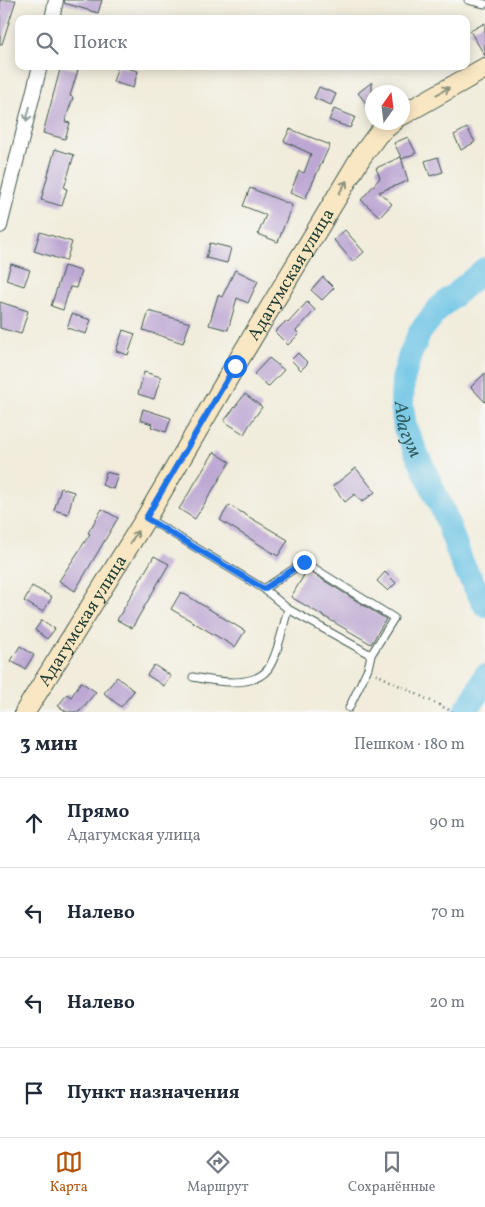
<!DOCTYPE html>
<html lang="ru">
<meta charset="utf-8">
<style>
:root{--surface:#fff;--page:#f2f2f3;--text:#1f2937;--muted:#747a83;--line:#e0e1e3;--accent:#b45309}
body{margin:0;font-family:Vollkorn,serif;background:var(--page);color:var(--text)}
.compass{position:absolute;left:365px;top:85px;width:45px;height:45px;border-radius:50%;background:var(--surface);box-shadow:0 2px 12px #0003;rotate:14deg}
.stop{position:absolute;width:15px;height:15px;margin:-11px;border:4px solid #1a73e8;border-radius:50%;background:#fff}
.stop.end{background:#1a73e8;border-color:#fff;box-shadow:0 1px 5px #0008}
.list{margin:0;padding:0;list-style:none}
h2{display:flex;justify-content:space-between;align-items:center;height:65px;margin:0;padding:0 20px;font-size:21px}
h2 small{font-size:16px;font-weight:400;color:var(--muted)}
.list li{display:grid;grid-template-columns:32px 1fr auto;gap:15px;align-items:center;box-sizing:border-box;height:90px;padding:0 20px;border-top:1px solid var(--line)}
.list b{display:block;font-size:19px;white-space:nowrap}
.list p{margin:0;font-size:16px;white-space:nowrap;color:var(--muted)}
.list em{font-size:16px;font-style:normal;color:var(--muted)}
.icon{flex:none;width:28px;height:28px;fill:none;stroke:currentColor;stroke-width:2;stroke-linecap:round;stroke-linejoin:round}
.map{position:relative;flex:none;width:485px;height:712px;overflow:hidden}
.search{position:absolute;background:var(--surface);box-shadow:0 2px 12px #0003;left:15px;right:15px;top:15px;height:55px;display:flex;align-items:center;gap:12px;box-sizing:border-box;padding:0 18px;border-radius:10px;color:var(--muted);font-size:19px}
.sheet{height:425px;background:var(--surface)}
nav{display:flex;justify-content:space-around;align-items:center;box-sizing:border-box;height:70px;border-top:1px solid var(--line);background:var(--surface);font-size:14px;color:var(--muted)}
nav a{display:grid;justify-items:center;gap:2px}
nav .on{color:var(--accent)}
.map>svg:first-child{display:block}
.lines{fill:none;stroke-linecap:round;stroke-linejoin:round}
.river{stroke:#67c3e5;stroke-width:24}
.building{fill:#bda8d3}
.service-casing{stroke:#3e574d;stroke-width:9}
.minor-casing{stroke:#3e574d;stroke-width:16}
.secondary-casing{stroke:#3e574d;stroke-width:22}
.path{stroke:#3e574d;stroke-width:2.5;stroke-dasharray:1 4;stroke-linecap:butt}
.service{stroke:#fff;stroke-width:7}
.minor{stroke:#fff;stroke-width:14}
.secondary{stroke:#f9e7c3;stroke-width:20}
.oneway{stroke:#8c927c}
.oneway2{stroke:#8f9e9a}
.route{stroke:#1a73e8;stroke-width:6}
.labels{text-anchor:middle;stroke-width:4;stroke-linejoin:round;paint-order:stroke}
.street-label{font-size:18px;fill:#1f3d34;stroke:#f6f6f2}
.water-label{font-size:19px;font-style:italic;fill:#315e60;stroke:#f6f6f2}
</style>
<div class="map">
<svg width="485" height="712" viewBox="0 0 485 712">
<rect width="100%" height="100%" fill="#f6f6f2"/>
<filter id="ink" filterUnits="userSpaceOnUse"><feTurbulence type="fractalNoise" baseFrequency=".02" numOctaves="2"/><feDisplacementMap in="SourceGraphic" scale="10" xChannelSelector="R" yChannelSelector="G"/><feConvolveMatrix kernelMatrix="1 2 1 2 8 2 1 2 1" color-interpolation-filters="sRGB"/></filter>
<filter id="wash" filterUnits="userSpaceOnUse"><feTurbulence type="fractalNoise" baseFrequency=".0096" numOctaves="4" result="noise"/><feDisplacementMap in="SourceGraphic" scale="20" xChannelSelector="R" yChannelSelector="G"/><feGaussianBlur stdDeviation="1.12" result="paint"/><feColorMatrix in="noise" values="0 0 0 0 0 0 0 0 0 0 0 0 0 0 0 0 0 1.4 0 .05"/><feComposite in="paint" operator="in"/></filter>
<g filter="url(#wash)">
<rect width="100%" height="100%" fill="#f1ecdb"/>
<g class="lines">
<!-- river -->
<g class="river">
<path id="s1" d="M 485,269 L 439,308 L 420,332 L 410,355 L 403,380 L 402,404 L 405,428 L 445,515 L 462,563 L 485,605"/>
<polyline points="464,712 474,699 485,676"/>
</g>
</g>
<g id="blocks">
<!-- building -->
<g class="building">
<polygon points="0,0 16,0 2,44 0,44"/>
<polygon points="65,0 102,0 98,13 64,3"/>
<polygon points="485,23 485,56 470,31"/>
<polygon points="61,66 78,70 70,96 73,97 65,122 70,123 65,139 43,133"/>
<polygon points="118,66 138,71 133,88 113,82"/>
<polygon points="372,82 372,111 358,93"/>
<polygon points="319,87 336,94 331,105 314,98"/>
<polygon points="334,109 355,117 350,128 329,120"/>
<polygon points="467,128 475,142 461,150 454,135"/>
<polygon points="290,129 330,145 305,199 290,193 299,171 304,173 311,154 284,141"/>
<polygon points="408,137 416,153 402,159 394,143"/>
<polygon points="55,149 74,155 64,188 67,189 62,206 41,200"/>
<polygon points="401,157 408,181 379,192 392,204 380,217 361,200 380,178 376,168"/>
<polygon points="438,157 443,172 430,176 425,161"/>
<polygon points="250,188 292,205 278,242 258,234 266,215 243,206"/>
<polygon points="345,230 364,252 353,262 334,240"/>
<polygon points="40,232 72,242 66,261 34,251"/>
<polygon points="210,243 231,248 227,263 206,258"/>
<polygon points="11,264 30,270 24,286 6,280"/>
<polygon points="64,266 81,271 76,288 70,287 63,310 51,306"/>
<polygon points="235,270 258,281 248,303 237,298 228,330 209,325 218,295 222,297"/>
<polygon points="323,277 334,288 322,300 311,290"/>
<polygon points="0,302 28,311 21,334 0,328"/>
<polygon points="307,302 315,310 296,331 299,334 288,345 275,332 286,321 288,323"/>
<polygon points="149,311 190,323 183,343 143,330"/>
<polygon points="72,314 91,320 86,334 67,328"/>
<polygon points="123,330 135,334 128,355 116,351"/>
<polygon points="298,353 308,363 301,370 291,360"/>
<polygon points="269,358 284,370 268,387 254,374"/>
<polygon points="144,372 161,377 154,399 138,394"/>
<polygon points="485,373 485,402 471,387"/>
<polygon points="245,394 262,407 250,424 244,434 224,421"/>
<polygon points="143,409 171,418 166,432 151,427 152,424 140,420"/>
<polygon points="214,452 230,462 195,519 179,509"/>
<polygon points="356,468 375,492 362,502 355,494 345,502 333,486"/>
<polygon points="106,472 118,475 113,489 102,485"/>
<polygon points="61,488 74,492 68,514 54,510"/>
<polygon points="229,505 288,540 278,556 220,520"/>
<polygon points="102,509 118,518 75,591 59,581 90,534 88,533"/>
<polygon points="154,556 169,564 132,628 117,620"/>
<polygon points="307,570 386,619 371,644 291,597"/>
<polygon points="385,572 396,583 388,591 377,581"/>
<polygon points="32,586 52,597 43,612 24,601"/>
<polygon points="181,592 245,631 235,647 171,609"/>
<polygon points="42,620 55,629 47,639 35,630"/>
<polygon points="20,646 34,655 25,669 11,661"/>
<polygon points="154,665 171,676 164,686 147,675"/>
<polygon points="117,677 134,691 121,707 104,693"/>
<polygon points="81,682 96,692 79,712 67,712 58,706 67,694 71,697"/>
</g>
</g>
</g>
<g filter="url(#ink)">
<use href="#blocks" fill-opacity="0" stroke="#3e574d" stroke-width="1"/>
<g class="lines">
<defs>
<g id="service">
<polyline points="468,0 485,4"/>
<polyline points="147,518 264,589 288,609 371,655"/>
<polyline points="264,589 304,562 394,618 371,655 368,668 349,708"/>
<path d="M 193,677 C 213,681 253,689 268,669 C 278,655 283,626 288,609"/>
</g>
<g id="minor">
<polyline points="52,19 56,0"/>
<polyline points="0,226 40,66"/>
</g>
<g id="secondary">
<polyline points="402,115 485,68"/>
<path id="s2" d="M 25,712 L 146,518 L 235,366 L 361,157 L 378,134 L 393,122"/>
</g>
</defs>
<!-- service casing -->
<use href="#service" class="service-casing"/>
<!-- minor casing -->
<use href="#minor" class="minor-casing"/>
<!-- secondary casing -->
<use href="#secondary" class="secondary-casing"/>
<!-- path -->
<polyline class="path" points="376,674 453,712"/>
<!-- service -->
<use href="#service" class="service"/>
<!-- minor -->
<use href="#minor" class="minor"/>
<!-- secondary -->
<use href="#secondary" class="secondary"/>
</g>
<!-- one-way arrows -->
<defs><path id="oneway-shaft" d="M-6 0H5M1.5-3L5.5 0L1.5 3" fill="none" stroke-width="1.6" stroke-linecap="round" stroke-linejoin="round" transform="scale(1.25)"/></defs>
<g class="oneway">
<use href="#oneway-shaft" transform="translate(443 91) rotate(-29)"/>
<use href="#oneway-shaft" transform="translate(343 187) rotate(-59)"/>
<use href="#oneway-shaft" transform="translate(134 537) rotate(-58)"/>
</g>
<use class="oneway2" href="#oneway-shaft" transform="translate(28 114) rotate(104)"/>
</g>
<g class="lines" filter="url(#ink)">
<!-- route -->
<polyline class="route" points="235,366 146,518 264,589 304,562"/>
</g>
<g class="labels">
<!-- street labels -->
<g class="street-label">
<text dy="6" stroke="none"><textPath href="#s2" startOffset="512">Адагумская улица</textPath></text>
<text dy="6" stroke="none"><textPath href="#s2" startOffset="108">Адагумская улица</textPath></text>
</g>
<!-- water labels -->
<g class="water-label">
<text dy="7" stroke="none"><textPath href="#s1" startOffset="192">Адагум</textPath></text>
</g>
</g>
</svg>
<svg class="compass" viewBox="-18 -18 36 36"><path d="M0-13l5 13h-10z" fill="#e53935"/><path d="M0 13l5-13h-10z" fill="#747a83"/></svg>
<div class="stop" style="left:235px;top:366px"></div>
<div class="stop end" style="left:304px;top:562px"></div>
<div class="search"><svg class="icon" aria-label="search" viewBox="0 0 24 24"><circle cx="10" cy="10" r="6"/><path d="M15 15l6 6"/></svg>Поиск</div>
</div>
<section class="sheet">
<h2>3 мин<small>Пешком · 180 m</small></h2>
<ul class="list">
<li><svg class="icon" aria-label="ahead" viewBox="0 0 24 24"><path d="M12 20V5M6 11l6-6 6 6"/></svg><div><b>Прямо</b><p>Адагумская улица</p></div><em>90 m</em></li>
<li><svg class="icon" aria-label="left" viewBox="0 0 24 24"><path d="M17 20v-9H6M10 6l-5 5 5 5"/></svg><div><b>Налево</b></div><em>70 m</em></li>
<li><svg class="icon" aria-label="left" viewBox="0 0 24 24"><path d="M17 20v-9H6M10 6l-5 5 5 5"/></svg><div><b>Налево</b></div><em>20 m</em></li>
<li><svg class="icon" aria-label="arrive" viewBox="0 0 24 24"><path d="M6 21V4h12l-3 4 3 4H6"/></svg><div><b>Пункт назначения</b></div></li>
</ul>
</section>
<nav>
<a class="on"><svg class="icon" aria-label="map" viewBox="0 0 24 24"><path d="M3 6l6-2 6 2 6-2v14l-6 2-6-2-6 2zM9 4v14M15 6v14"/></svg>Карта</a>
<a><svg class="icon" aria-label="directions" viewBox="0 0 24 24"><path d="M12 3l9 9-9 9-9-9zM9 14v-3h6M13 9l2 2-2 2"/></svg>Маршрут</a>
<a><svg class="icon" aria-label="saved" viewBox="0 0 24 24"><path d="M7 4h10v16l-5-4-5 4z"/></svg>Сохранённые</a>
</nav>
